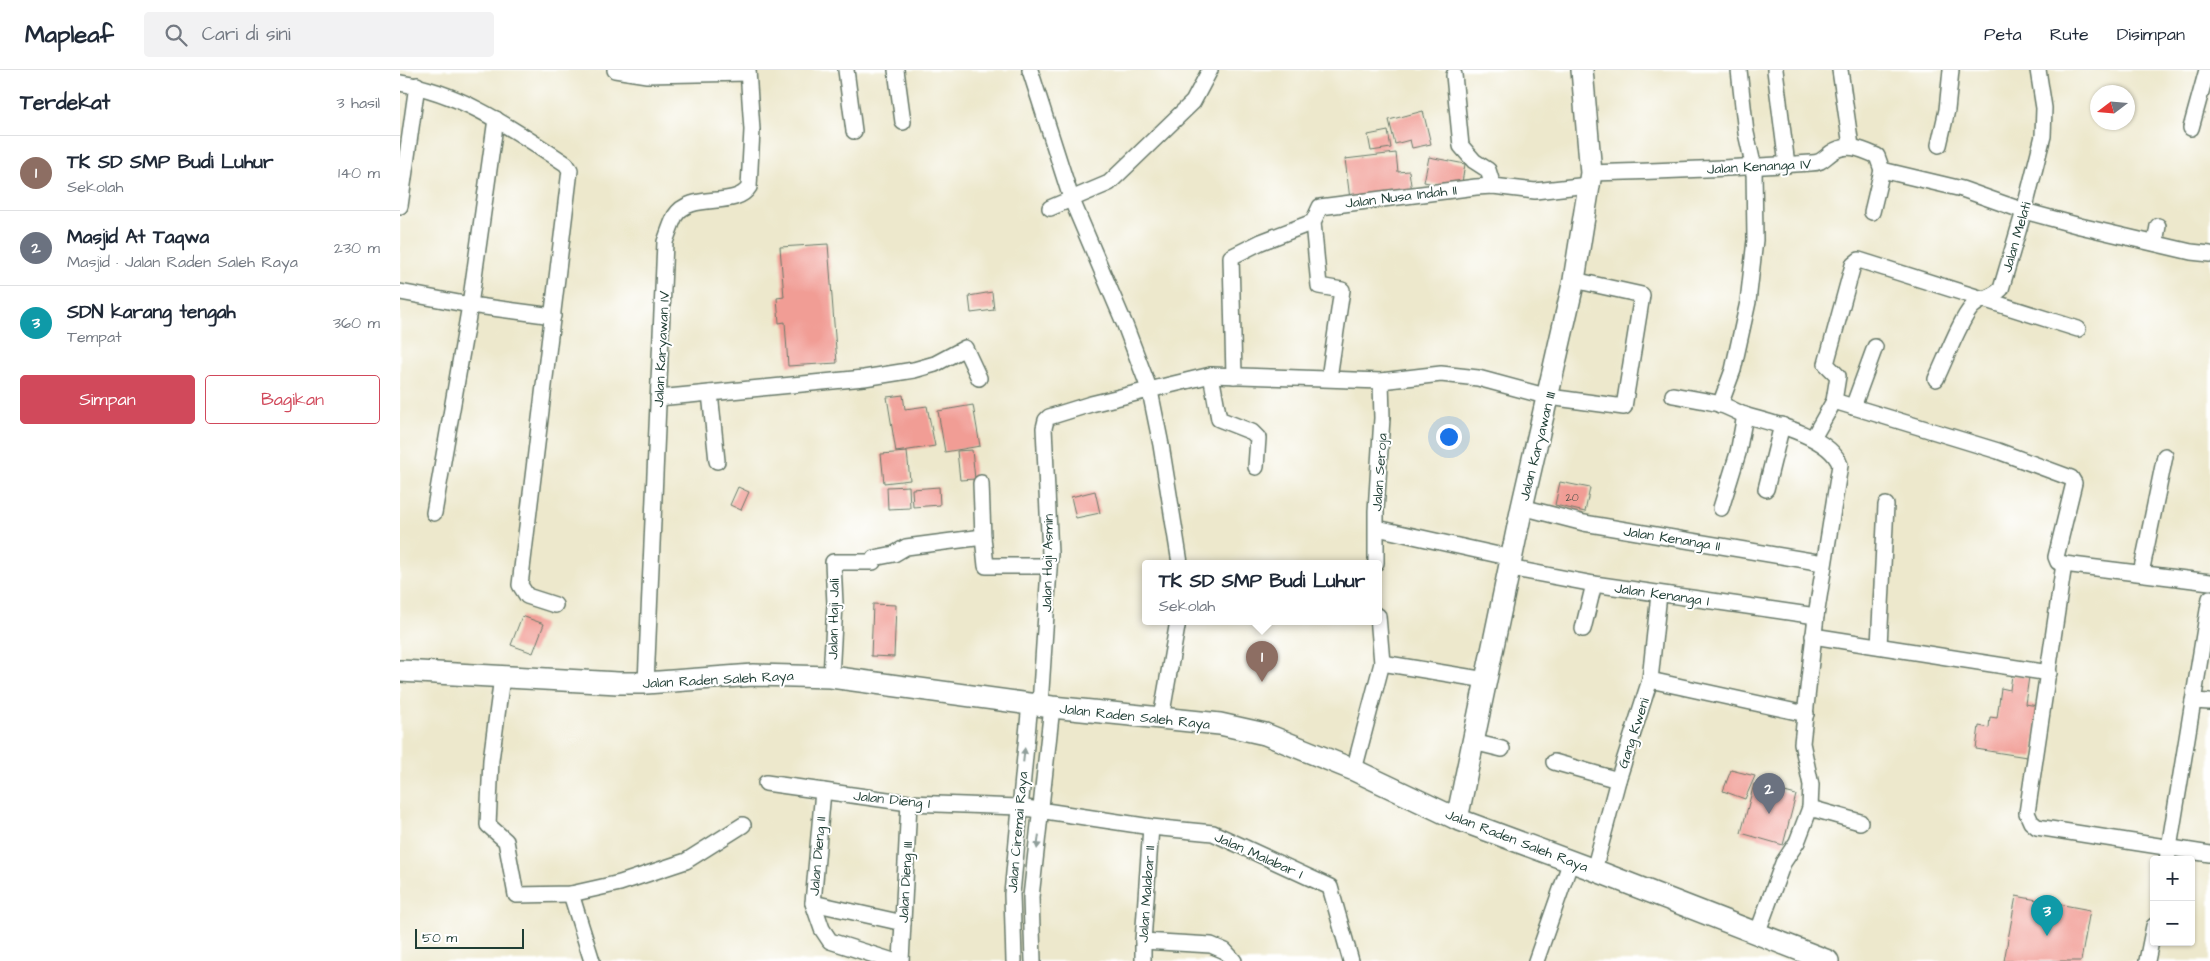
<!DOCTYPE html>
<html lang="id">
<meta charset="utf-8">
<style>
:root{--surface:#fff;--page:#f2f2f3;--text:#1f2937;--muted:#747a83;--line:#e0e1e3;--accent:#d1495b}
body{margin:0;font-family:"Architects Daughter",sans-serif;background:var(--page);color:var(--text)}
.controls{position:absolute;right:15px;bottom:15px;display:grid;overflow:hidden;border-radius:5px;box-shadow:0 1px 4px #0004}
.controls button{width:45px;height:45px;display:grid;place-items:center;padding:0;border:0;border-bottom:1px solid var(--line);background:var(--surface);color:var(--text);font:25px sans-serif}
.compass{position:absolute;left:1690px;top:15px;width:45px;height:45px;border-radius:50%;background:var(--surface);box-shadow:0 1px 4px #0004;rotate:254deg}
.scale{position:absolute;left:15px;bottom:12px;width:109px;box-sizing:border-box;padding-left:5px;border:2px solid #1f3d34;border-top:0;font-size:14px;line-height:18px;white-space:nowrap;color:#1f3d34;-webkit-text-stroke:4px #fff;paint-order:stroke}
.you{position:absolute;left:1048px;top:366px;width:18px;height:18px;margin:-12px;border:4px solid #fff;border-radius:50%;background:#1a73e8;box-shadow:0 0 0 8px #1a73e833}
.badge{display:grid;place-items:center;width:32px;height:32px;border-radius:50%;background:var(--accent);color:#fff;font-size:16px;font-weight:700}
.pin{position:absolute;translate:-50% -41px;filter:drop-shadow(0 1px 2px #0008)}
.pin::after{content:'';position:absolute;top:26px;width:18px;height:15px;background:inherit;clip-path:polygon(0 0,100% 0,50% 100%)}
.popup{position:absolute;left:742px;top:490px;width:240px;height:65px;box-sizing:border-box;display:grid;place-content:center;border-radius:5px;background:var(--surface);filter:drop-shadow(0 1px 4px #0005);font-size:16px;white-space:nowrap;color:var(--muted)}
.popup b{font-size:19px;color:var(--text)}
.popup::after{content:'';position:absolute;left:50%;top:100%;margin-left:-10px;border:10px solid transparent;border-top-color:var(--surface)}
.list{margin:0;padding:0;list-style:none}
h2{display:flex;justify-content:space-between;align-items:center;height:65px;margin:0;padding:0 20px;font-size:21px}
h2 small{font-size:16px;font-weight:400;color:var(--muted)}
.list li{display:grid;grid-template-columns:32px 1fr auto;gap:15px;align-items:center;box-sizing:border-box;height:75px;padding:0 20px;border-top:1px solid var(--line)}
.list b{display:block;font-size:19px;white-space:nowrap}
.list p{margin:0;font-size:16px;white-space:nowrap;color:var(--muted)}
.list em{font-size:16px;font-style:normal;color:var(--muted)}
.actions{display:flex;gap:10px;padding:15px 20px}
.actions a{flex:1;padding:11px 0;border:1px solid var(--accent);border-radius:5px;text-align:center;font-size:18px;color:var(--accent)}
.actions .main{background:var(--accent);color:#fff}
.icon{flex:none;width:28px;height:28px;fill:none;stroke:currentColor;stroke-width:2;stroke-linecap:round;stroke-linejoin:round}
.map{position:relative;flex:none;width:1810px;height:891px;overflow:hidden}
header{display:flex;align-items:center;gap:30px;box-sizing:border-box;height:70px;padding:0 25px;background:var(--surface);border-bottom:1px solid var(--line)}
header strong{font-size:24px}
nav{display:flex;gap:28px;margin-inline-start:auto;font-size:18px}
.search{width:350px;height:45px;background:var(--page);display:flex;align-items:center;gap:12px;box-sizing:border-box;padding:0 18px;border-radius:5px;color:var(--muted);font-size:19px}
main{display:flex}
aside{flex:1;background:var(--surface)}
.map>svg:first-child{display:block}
.building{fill:#f19d95}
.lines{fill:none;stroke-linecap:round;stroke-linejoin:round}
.street-casing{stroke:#677969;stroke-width:18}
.secondary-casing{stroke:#677969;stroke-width:24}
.street{stroke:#fff;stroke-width:15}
.secondary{stroke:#fff;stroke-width:21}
.oneway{fill:#8f9e9a}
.labels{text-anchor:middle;stroke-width:4;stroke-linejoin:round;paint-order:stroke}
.number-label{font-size:11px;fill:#54554c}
.street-label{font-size:14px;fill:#1f3d34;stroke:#fff}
</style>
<header>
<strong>Mapleaf</strong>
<div class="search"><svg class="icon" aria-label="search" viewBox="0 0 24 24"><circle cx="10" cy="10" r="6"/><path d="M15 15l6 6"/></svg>Cari di sini</div>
<nav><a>Peta</a><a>Rute</a><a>Disimpan</a></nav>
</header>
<main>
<aside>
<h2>Terdekat<small>3 hasil</small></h2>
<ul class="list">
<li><span class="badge" style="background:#8d6e63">1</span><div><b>TK SD SMP Budi Luhur</b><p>Sekolah</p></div><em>140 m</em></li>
<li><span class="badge" style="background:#6b7280">2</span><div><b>Masjid At Taqwa</b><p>Masjid · Jalan Raden Saleh Raya</p></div><em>230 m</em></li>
<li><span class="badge" style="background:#0f9aa8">3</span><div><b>SDN karang tengah</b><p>Tempat</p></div><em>360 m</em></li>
</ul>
<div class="actions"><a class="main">Simpan</a><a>Bagikan</a></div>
</aside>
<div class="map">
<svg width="1810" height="891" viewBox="0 0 1810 891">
<rect width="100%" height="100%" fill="#fff"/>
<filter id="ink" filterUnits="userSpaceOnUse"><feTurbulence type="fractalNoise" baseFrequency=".02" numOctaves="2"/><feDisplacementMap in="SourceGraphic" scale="10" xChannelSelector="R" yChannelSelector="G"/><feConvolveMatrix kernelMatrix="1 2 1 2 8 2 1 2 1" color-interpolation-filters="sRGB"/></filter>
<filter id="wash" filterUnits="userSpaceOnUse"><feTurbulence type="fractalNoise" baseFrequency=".0096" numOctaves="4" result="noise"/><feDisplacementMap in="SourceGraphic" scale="20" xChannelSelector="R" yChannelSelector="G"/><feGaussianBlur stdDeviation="1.12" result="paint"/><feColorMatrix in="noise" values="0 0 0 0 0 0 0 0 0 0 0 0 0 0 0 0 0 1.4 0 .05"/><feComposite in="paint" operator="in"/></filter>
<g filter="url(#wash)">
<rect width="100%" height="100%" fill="#ede8cc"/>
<g id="blocks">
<!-- building -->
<g class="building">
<polygon points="1023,41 1031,74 1012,78 1010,70 995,74 989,50"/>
<polygon points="988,61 991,78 971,81 968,65"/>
<polygon points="996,83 998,102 1009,101 1012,122 950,129 945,89"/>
<polygon points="1029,87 1065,94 1061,119 1024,112"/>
<polygon points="428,174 437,293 388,296 385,252 379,253 377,228 384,227 380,177"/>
<polygon points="592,222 594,240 571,243 569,226"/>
<polygon points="503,325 505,339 527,336 535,376 496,382 487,327"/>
<polygon points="573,335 580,376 545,382 538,341"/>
<polygon points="572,380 575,409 560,410 557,381"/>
<polygon points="507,382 510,410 484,413 481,384"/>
<polygon points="1160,412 1190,418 1185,442 1155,435"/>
<polygon points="509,416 510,438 488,439 487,417"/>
<polygon points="338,417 349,422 341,440 330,435"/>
<polygon points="539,417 540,435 513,437 512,419"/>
<polygon points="695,421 700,443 676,448 671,427"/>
<polygon points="473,534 496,535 494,587 471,586"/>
<polygon points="122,546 144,554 133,583 111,575"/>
<polygon points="1612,605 1629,607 1625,634 1638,636 1633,688 1576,679 1579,656 1589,658 1590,647 1597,648 1601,618 1610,620"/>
<polygon points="1331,700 1355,706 1345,729 1323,721"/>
<polygon points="1354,714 1396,725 1383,775 1341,763"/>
<polygon points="1616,826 1690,840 1681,891 1604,891"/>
</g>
</g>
</g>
<g filter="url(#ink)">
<use href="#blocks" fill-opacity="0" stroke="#677969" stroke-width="1"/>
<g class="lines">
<defs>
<g id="street">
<polyline points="215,0 247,5 348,3"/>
<polyline points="446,0 454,61"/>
<polyline points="496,0 503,52"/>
<polyline points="630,0 671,128 725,255 750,321 761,375 780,493"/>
<polyline points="1375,0 1387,95"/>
<polyline points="1440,0 1451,76"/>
<polyline points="1054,5 1061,76 1074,91 1088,100 1093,116"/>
<path d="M 0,13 C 63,23 114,60 166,94 L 170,100 L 120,515 L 127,526 L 155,535"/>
<polyline points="1791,58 1807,0"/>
<polyline points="1539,75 1547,40 1551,0"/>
<path d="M 1191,103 C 1264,101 1338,98 1411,93 C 1421,93 1423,89 1431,83 C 1446,72 1461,79 1477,86 L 1482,100 L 1562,119 L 1624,141 L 1680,156 L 1791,182 L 1810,184"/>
<polyline points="0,136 17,15"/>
<polyline points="650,138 709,113 793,32 810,0"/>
<polyline points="1472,142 1482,100"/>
<polyline points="913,152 919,216 942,220 929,308"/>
<polyline points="1755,173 1758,156"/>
<polyline points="0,222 70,235 153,246"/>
<polyline points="811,305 819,349 852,362 858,368 856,397"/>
<polyline points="834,306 831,187 861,172 913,152 920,137 1076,117 1093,116 1135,121 1188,115"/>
<path d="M 1536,309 C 1544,293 1561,248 1572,237 C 1581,228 1592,228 1601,219 L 1624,141 L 1643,66 L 1644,38 L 1638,0"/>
<polyline points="310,323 317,391"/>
<path d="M 1273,325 C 1288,328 1304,330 1319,334 C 1329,337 1338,343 1347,346 C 1373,353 1431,367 1440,395 L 1416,546 L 1402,673 L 1411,715 L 1410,738 L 1397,772 L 1383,793 L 1357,864"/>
<polyline points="258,328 464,308 514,300 535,294 565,278 579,308"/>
<polyline points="1434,331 1598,381 1671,408 1674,413 1656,487 1658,492 1664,494"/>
<polyline points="1320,335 1333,300 1348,232 1355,170 1354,98 1346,63 1339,0"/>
<polyline points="1453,337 1475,277"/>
<polyline points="1413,368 1434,331 1438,306 1426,294 1453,195 1459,190 1678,259"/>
<polyline points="581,413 583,467"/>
<polyline points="1366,419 1382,355"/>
<polyline points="1122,437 1184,453 1423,493"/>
<polyline points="1321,438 1338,383 1345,345"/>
<polyline points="34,443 70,235 96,49"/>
<polyline points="977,458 1112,488"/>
<polyline points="976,493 976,441 982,348 981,311"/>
<polyline points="1109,498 1194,514 1416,546"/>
<polyline points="1741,503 1765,386"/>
<polyline points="1810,512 1664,494 1627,743 1631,752 1637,757 1810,784"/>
<polyline points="1183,559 1194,514"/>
<polyline points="1413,566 1649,603"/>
<polyline points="1479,576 1486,435"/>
<polyline points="982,593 1086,610"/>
<polyline points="102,607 91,690 88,755 106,771 116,825 171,824 220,813 286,791 343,755"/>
<polyline points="431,607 435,534 433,492 473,492 474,488 494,484 506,477 583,467 586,496 649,496"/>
<polyline points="1250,610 1406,644"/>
<path d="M 246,613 L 265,172 C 268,164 271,154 275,146 C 290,121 336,139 349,117 L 352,60 L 348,0"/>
<polyline points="1793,631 1810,632"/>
<polyline points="640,635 650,484 644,358 646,350 649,347 691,334 811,305 981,311 1041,304 1078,308 1149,327 1224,337 1242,225 1174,210"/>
<polyline points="761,648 778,551"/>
<polyline points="1073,672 1102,679"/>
<polyline points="1154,692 1218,710"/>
<polyline points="954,700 982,593 978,546"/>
<polyline points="366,713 509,733 619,737 751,757 813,763 930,817 951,891"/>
<polyline points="423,721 413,833 422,859 430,871 493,891"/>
<polyline points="1410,738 1460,752"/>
<polyline points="1767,790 1810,528"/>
<polyline points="1194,800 1218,710 1250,610 1259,524"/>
<polyline points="171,824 192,891"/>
<polyline points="413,833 503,853"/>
<polyline points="743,871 811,875 825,881 834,891"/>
<polyline points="501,891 509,733"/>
<polyline points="614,891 612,824 630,633"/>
<polyline points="633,891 631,827 652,637"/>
<polyline points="743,891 743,871 751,757"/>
<polyline points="1136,891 1171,791"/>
<polyline points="1747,891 1754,856"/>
</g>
<g id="secondary">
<polyline points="0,601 218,613 246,613 353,605 431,607 652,637 820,654 865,664 954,700 1057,749 1194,800 1428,891"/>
<polyline points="1057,749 1122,437 1174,210 1191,103 1182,0"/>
</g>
</defs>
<!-- street casing -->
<use href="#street" class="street-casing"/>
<!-- secondary casing -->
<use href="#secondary" class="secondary-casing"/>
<!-- street -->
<use href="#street" class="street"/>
<!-- secondary -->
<use href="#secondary" class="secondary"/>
</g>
<!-- one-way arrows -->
<defs><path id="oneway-solid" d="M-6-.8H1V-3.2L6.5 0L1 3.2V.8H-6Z" transform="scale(1.25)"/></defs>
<g class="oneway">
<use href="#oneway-solid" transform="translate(624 685) rotate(-84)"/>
<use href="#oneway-solid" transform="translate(638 772) rotate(97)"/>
</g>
</g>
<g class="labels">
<!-- number labels -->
<g class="number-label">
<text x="1172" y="431">20</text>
</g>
<!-- street labels -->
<g class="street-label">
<text transform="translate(1359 96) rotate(-3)" y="5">Jalan Kenanga IV</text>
<text transform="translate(1001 126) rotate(-7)" y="5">Jalan Nusa Indah II</text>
<text transform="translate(1616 167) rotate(-74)" y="5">Jalan Melati</text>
<text transform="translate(261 279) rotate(-87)" y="5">Jalan Karyawan IV</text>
<text transform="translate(1137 376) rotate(-76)" y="5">Jalan Karyawan III</text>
<text transform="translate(979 402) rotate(-86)" y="5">Jalan Seroja</text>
<text transform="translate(1272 468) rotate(9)" y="5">Jalan Kenanga II</text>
<text transform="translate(647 493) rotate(-89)" y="5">Jalan Haji Asmin</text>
<text transform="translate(1262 524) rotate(8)" y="5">Jalan Kenanga I</text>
<text transform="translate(433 549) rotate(-89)" y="5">Jalan Haji Jali</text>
<text transform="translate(318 609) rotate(-3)" y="5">Jalan Raden Saleh Raya</text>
<text transform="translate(735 646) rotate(6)" y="5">Jalan Raden Saleh Raya</text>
<text transform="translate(1233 663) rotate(-72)" y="5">Gang Kweni</text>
<text transform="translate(492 729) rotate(6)" y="5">Jalan Dieng I</text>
<text transform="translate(617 762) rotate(-85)" y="5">Jalan Ciremai Raya</text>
<text transform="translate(1117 770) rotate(21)" y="5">Jalan Raden Saleh Raya</text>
<text transform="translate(859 785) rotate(24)" y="5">Jalan Malabar I</text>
<text transform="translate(417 786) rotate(-85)" y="5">Jalan Dieng II</text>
<text transform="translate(505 812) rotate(-87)" y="5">Jalan Dieng III</text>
<text transform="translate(746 824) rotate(-86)" y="5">Jalan Malabar II</text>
</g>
</g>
</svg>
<div class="controls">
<button>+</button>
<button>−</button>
</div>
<svg class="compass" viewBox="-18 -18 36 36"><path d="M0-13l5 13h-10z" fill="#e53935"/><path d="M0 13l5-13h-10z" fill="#747a83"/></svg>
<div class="scale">50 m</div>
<div class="you"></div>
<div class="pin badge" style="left:862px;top:612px;background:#8d6e63">1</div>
<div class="popup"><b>TK SD SMP Budi Luhur</b>Sekolah</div>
<div class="pin badge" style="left:1369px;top:744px;background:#6b7280">2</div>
<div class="pin badge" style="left:1647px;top:866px;background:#0f9aa8">3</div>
</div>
</main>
